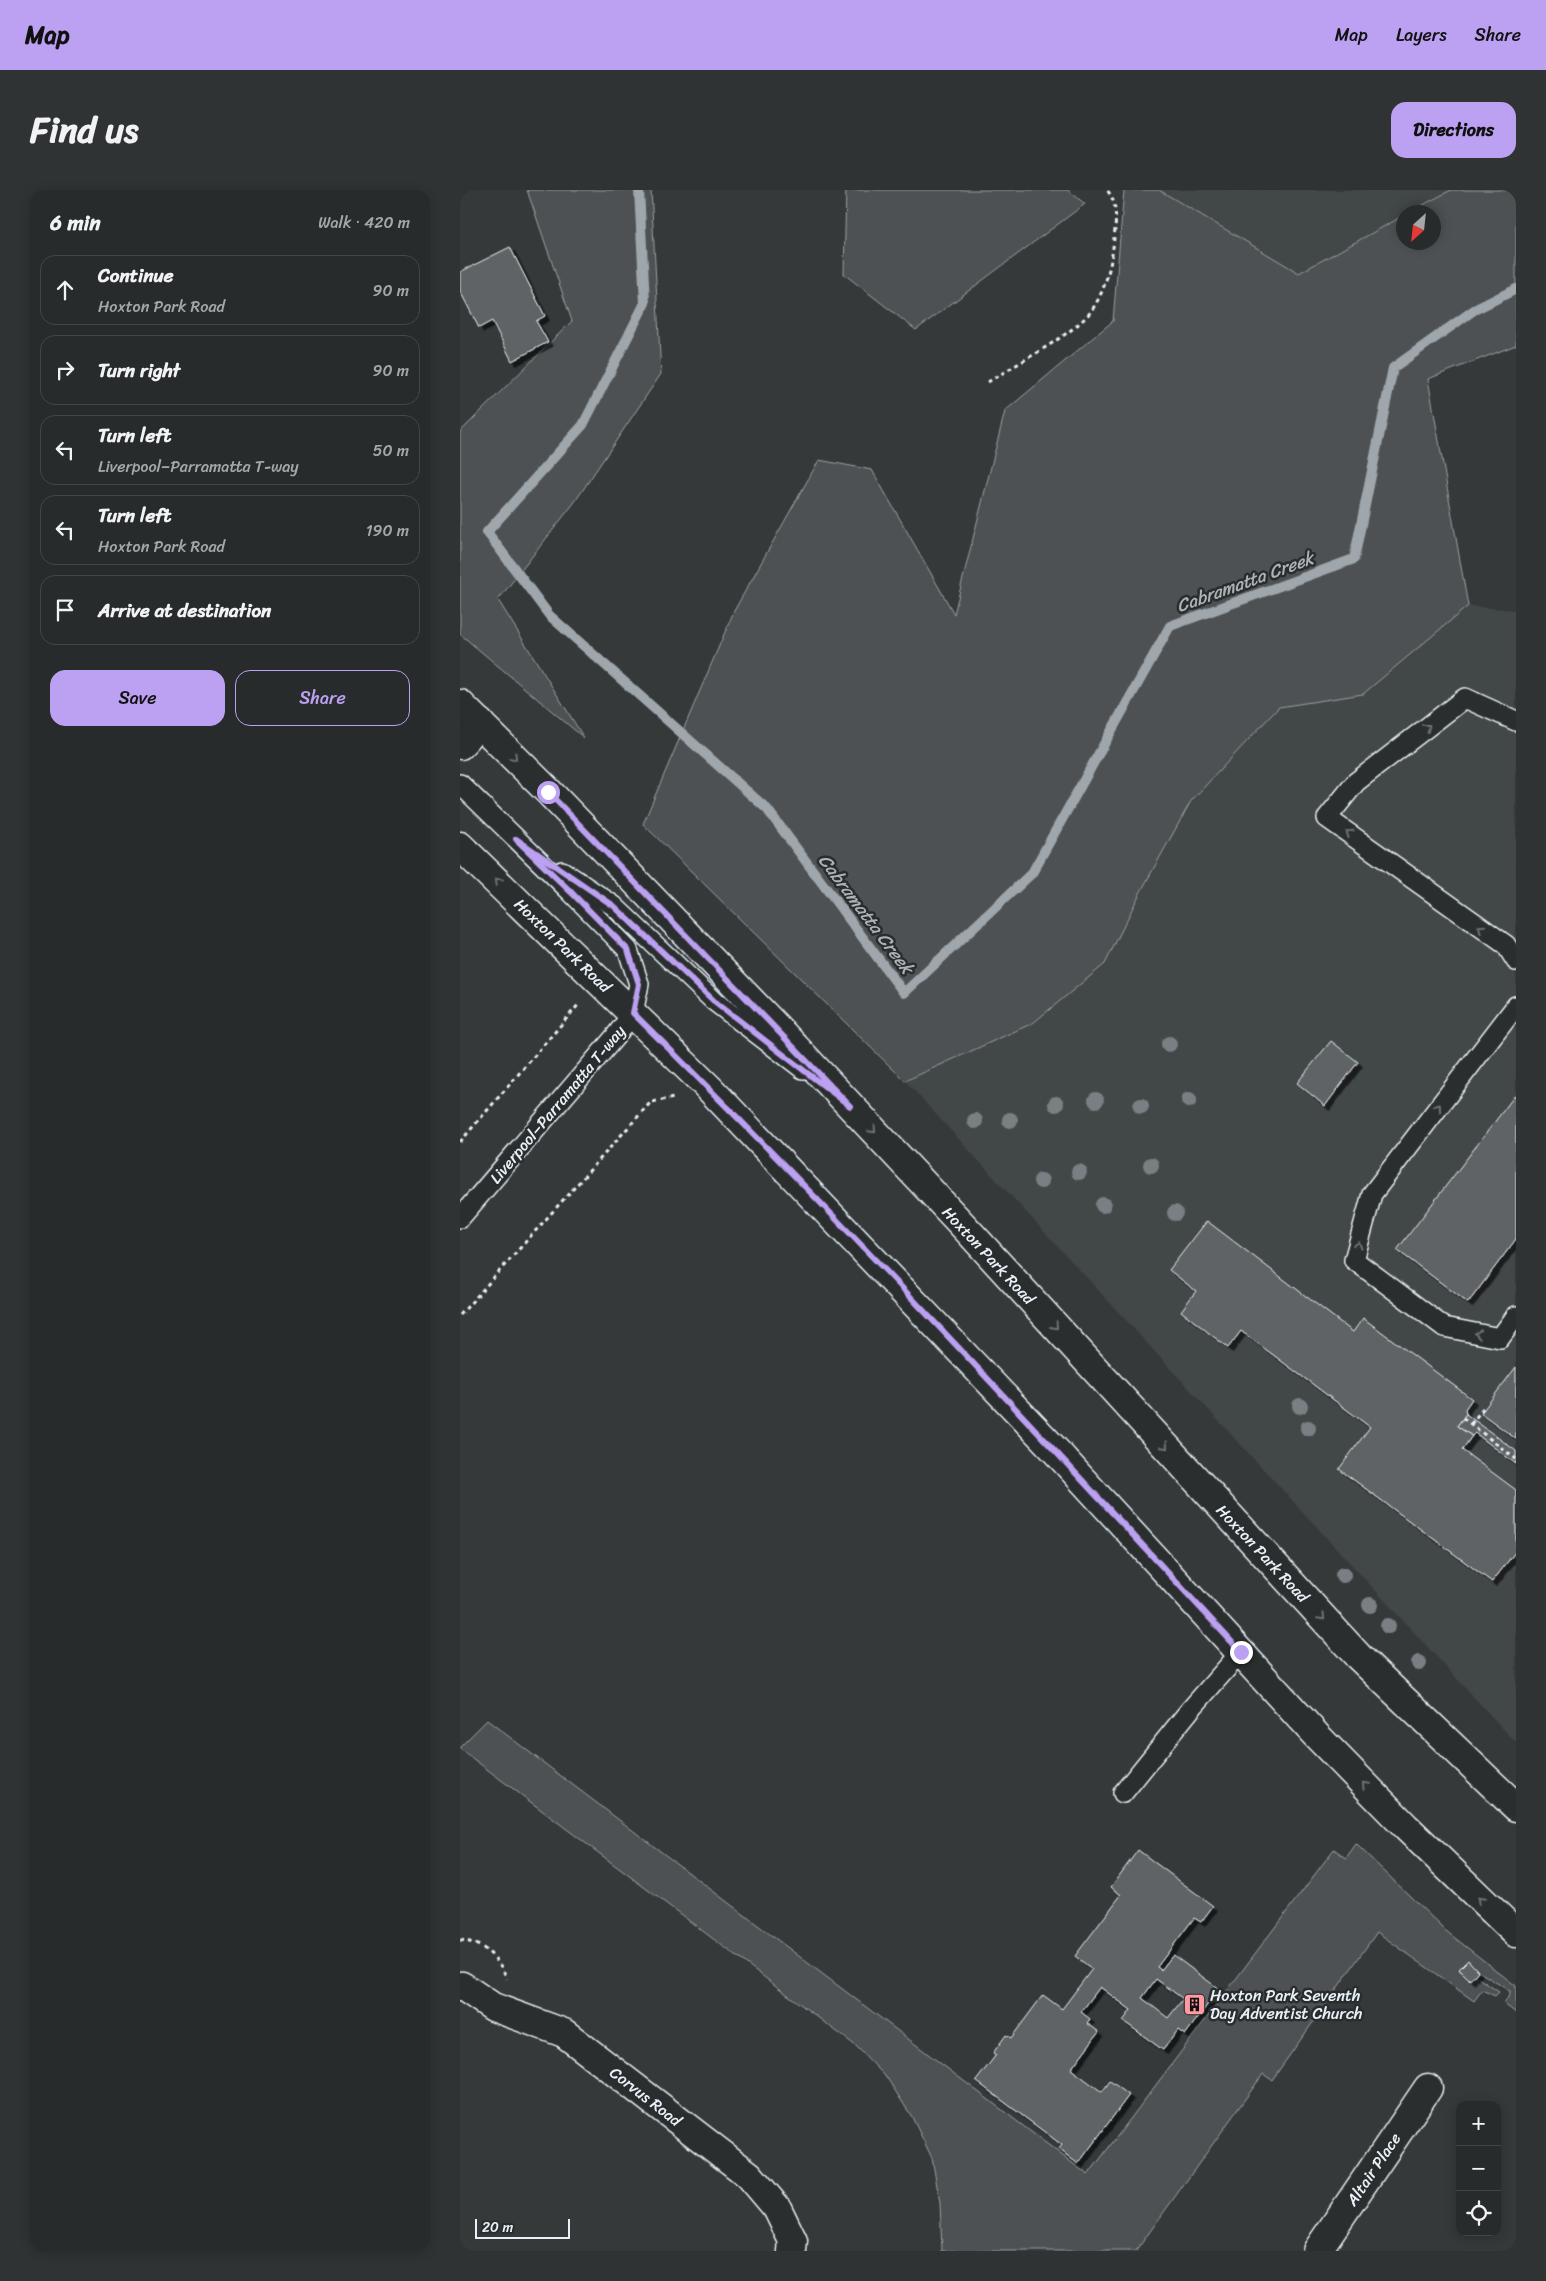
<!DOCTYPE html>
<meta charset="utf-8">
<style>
:root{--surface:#282b2c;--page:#303334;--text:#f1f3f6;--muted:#a5a7a9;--line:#444748;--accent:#bca0f2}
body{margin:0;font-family:Sriracha,sans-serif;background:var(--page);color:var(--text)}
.controls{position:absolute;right:15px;bottom:15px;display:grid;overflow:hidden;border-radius:10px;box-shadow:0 2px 12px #0003}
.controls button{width:45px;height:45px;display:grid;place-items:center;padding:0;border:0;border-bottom:1px solid var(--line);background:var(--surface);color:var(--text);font:25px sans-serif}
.compass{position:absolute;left:936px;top:15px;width:45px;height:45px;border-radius:50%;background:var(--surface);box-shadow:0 2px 12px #0003;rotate:207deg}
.scale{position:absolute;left:15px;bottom:12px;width:95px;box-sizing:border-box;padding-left:5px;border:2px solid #e8f1f8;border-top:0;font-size:14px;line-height:18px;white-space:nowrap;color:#e8f1f8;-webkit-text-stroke:4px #2a2d2e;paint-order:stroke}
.stop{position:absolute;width:15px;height:15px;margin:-11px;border:4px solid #bca0f2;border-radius:50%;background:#fff}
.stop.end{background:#bca0f2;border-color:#fff;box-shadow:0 1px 5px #0008}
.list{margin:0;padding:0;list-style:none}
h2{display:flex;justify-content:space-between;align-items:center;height:65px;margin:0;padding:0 20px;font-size:21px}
h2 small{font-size:16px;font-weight:400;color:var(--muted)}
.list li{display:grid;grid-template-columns:32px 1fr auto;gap:15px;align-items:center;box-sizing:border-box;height:70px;margin:0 10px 10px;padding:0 10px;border:1px solid var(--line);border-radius:15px}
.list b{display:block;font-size:19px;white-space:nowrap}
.list p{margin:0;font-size:16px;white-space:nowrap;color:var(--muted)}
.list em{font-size:16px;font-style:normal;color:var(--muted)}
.actions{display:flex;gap:10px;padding:15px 20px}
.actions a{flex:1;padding:11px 0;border:1px solid var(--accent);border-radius:15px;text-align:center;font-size:18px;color:var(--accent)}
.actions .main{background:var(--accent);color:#111}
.icon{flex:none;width:28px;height:28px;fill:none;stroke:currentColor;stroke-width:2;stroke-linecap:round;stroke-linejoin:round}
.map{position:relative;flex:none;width:1056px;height:2061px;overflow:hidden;border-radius:15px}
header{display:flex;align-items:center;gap:30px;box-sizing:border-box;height:70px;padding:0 25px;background:var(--accent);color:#111}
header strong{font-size:24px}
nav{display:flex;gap:28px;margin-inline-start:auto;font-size:18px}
.intro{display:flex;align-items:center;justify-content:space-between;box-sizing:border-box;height:120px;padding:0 30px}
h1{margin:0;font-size:35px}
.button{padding:12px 22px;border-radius:15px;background:var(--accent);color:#111;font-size:18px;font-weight:700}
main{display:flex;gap:30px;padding:0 30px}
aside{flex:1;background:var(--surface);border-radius:15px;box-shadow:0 2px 12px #0003}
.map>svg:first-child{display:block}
.built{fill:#424647}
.green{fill:#4d5152;stroke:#9aa1a5}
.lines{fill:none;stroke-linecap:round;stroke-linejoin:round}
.stream{stroke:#a0a7ac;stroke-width:10}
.building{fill:#5f6365;stroke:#e8f1f8;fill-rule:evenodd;filter:url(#shadow)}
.lane-casing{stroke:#e8f1f8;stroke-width:22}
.street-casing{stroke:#e8f1f8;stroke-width:31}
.secondary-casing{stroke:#e8f1f8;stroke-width:31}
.primary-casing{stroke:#e8f1f8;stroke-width:31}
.path{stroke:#e8f1f8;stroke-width:3;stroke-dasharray:4 4;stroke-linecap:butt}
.lane{stroke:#2a2d2e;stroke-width:19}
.street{stroke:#2a2d2e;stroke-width:28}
.secondary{stroke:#2a2d2e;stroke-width:28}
.primary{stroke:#2a2d2e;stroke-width:28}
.tree{fill:#7a7f83}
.oneway{stroke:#6c7275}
.route{stroke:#bca0f2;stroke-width:6}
.labels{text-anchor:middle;stroke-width:5;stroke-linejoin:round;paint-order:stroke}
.street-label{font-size:16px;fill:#e8f1f8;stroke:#2a2d2e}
.poi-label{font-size:16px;fill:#e8f1f8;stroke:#2a2d2e;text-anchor:start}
.water-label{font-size:18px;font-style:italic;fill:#acb3b8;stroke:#2a2d2e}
</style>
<header>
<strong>Map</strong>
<nav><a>Map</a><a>Layers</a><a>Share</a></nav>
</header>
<div class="intro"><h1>Find us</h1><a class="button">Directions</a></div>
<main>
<aside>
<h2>6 min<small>Walk · 420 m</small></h2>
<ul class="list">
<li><svg class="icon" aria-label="ahead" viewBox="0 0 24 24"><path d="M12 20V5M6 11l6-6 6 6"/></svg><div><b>Continue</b><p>Hoxton Park Road</p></div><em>90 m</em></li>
<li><svg class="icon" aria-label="right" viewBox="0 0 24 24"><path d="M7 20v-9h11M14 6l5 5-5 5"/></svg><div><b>Turn right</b></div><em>90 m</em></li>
<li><svg class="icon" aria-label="left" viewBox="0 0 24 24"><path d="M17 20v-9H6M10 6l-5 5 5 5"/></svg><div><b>Turn left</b><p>Liverpool–Parramatta T-way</p></div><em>50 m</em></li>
<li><svg class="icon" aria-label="left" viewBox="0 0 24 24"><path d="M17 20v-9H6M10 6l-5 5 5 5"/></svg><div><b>Turn left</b><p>Hoxton Park Road</p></div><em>190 m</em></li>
<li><svg class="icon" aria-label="arrive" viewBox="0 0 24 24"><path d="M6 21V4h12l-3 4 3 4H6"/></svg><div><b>Arrive at destination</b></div></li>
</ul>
<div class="actions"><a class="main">Save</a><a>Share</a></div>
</aside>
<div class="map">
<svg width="1056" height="2061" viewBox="0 0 1056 2061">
<defs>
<filter id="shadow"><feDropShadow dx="4.5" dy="4.5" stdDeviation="0" flood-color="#0009"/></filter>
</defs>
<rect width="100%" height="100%" fill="#35393a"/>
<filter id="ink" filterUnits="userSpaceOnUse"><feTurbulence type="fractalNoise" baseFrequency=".02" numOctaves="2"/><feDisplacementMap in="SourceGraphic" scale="10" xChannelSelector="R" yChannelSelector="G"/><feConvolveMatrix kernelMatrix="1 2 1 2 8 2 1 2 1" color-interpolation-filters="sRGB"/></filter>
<g filter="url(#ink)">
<!-- built -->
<g class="built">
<polygon points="699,0 991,0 950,22 944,22 943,26 839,83"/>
<polygon points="1008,416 1056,420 1056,1553 445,891 573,833 645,774 680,703 731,611 819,517 903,504"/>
</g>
<!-- green -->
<g class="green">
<polygon points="67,0 191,0 201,184 114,313 38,410 124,548 0,444 0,242 112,131"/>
<polygon points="386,0 608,0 625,14 456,140 384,84"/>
<polygon points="664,0 699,0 839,83 943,26 944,52 974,52 974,22 950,22 991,0 1056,0 1056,155 968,189 1008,416 903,504 819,517 731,611 680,703 645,774 573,833 445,891 183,634 274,421 359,270 412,280 494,424 545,221 653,131"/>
<polygon points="27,1530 628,1985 874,1659 886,1668 896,1654 986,1741 1056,1796 1056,1823 1044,1814 1051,1802 1018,1781 1008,1771 999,1780 1010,1789 1014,1785 1039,1802 1035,1806 1022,1800 1014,1811 917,1742 812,1890 803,1884 676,2061 482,2061 480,2013 472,1968 452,1927 427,1888 396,1856 0,1559 0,1557"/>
</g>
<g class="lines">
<!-- stream -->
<polyline class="stream" points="179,0 185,113 123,235 27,342 89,425 307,619 444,803 572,683 710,436 894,369 933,178 1014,120 1056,99"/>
</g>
<!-- building -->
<g class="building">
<polygon points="50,57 85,126 76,131 88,152 52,171 32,131 19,138 0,101 0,82"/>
<polygon points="871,851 898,872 865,916 837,893"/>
<polygon points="1056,904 1056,1049 1008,1113 937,1060"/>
<polygon points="747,1031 893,1142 903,1128 1012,1209 1005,1219 1006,1224 997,1236 1012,1246 1002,1260 1056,1300 1056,1361 1032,1392 879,1279 910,1237 781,1141 768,1158 721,1121 736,1101 709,1080"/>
<polygon points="1056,1177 1056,1249 1021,1223"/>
<polygon points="1006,1224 1056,1261 1056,1274 1015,1243 1012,1246 997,1236"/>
<path d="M 678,1660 L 753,1716 L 741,1732 L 734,1728 L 697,1777 L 701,1780 L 713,1765 L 759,1799 L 725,1845 L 718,1840 L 703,1860 L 663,1831 L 671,1820 L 640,1797 L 621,1822 L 630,1829 L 627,1833 L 639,1842 L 611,1879 L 642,1902 L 650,1891 L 669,1905 L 618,1974 L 599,1959 L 602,1955 L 516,1891 L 536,1865 L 533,1863 L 546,1845 L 551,1848 L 583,1805 L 602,1819 L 632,1779 L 615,1766 L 661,1705 L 651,1697 ZM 696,1789 L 723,1809 L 708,1828 L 682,1808 Z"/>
<polygon points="1008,1770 1018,1781 1010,1790 999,1779"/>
</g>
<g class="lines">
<defs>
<g id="lane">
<polyline points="1056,531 1005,508 896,592 867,628 1046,755 1056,771"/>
<polyline points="0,594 111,702 168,760 179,794 173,823 154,848 0,1028"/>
<polyline points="102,681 154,716 254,811 343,879"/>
<polyline points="1056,816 912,1004 894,1070 984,1137 1040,1148 1056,1126"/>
<polyline points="663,1603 730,1520 781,1462"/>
</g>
<g id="street">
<polyline points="0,1797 2,1796 33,1817 104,1843 289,1985 317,2018 333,2051 332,2061"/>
<polyline points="857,2061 968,1898"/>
</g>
<polyline id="secondary" points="0,555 20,533"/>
<g id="primary">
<polyline points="0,514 89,602 321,842 511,1044 898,1466 1056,1617"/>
<polyline points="0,656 249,898 594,1259 856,1545 946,1637 1056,1743"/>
</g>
</defs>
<!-- lane casing -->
<use href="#lane" class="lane-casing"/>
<!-- street casing -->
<use href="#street" class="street-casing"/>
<!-- secondary casing -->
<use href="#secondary" class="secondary-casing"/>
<!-- primary casing -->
<use href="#primary" class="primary-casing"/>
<!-- path -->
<g class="path">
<path d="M 528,192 C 554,175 615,144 632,120 C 646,99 652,72 654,48 C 656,31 658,13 647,0"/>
<polyline points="0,952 119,814"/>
<polyline points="0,1125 191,912 214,908"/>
<polyline points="1003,1228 1056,1269"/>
<polyline points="1011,1234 1023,1218"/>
<path d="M 0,1750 C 23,1753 39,1768 47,1789"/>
</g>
<!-- lane -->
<use href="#lane" class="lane"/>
<!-- street -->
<use href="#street" class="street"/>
<!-- secondary -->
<use href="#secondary" class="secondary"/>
<!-- primary -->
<use href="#primary" class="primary"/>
</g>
<!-- trees -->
<g class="tree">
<circle cx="709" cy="854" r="8"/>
<circle cx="636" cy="910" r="8"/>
<circle cx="729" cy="910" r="8"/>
<circle cx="596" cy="914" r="8"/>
<circle cx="681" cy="916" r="8"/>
<circle cx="550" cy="930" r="8"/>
<circle cx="515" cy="931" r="8"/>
<circle cx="691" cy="975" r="8"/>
<circle cx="619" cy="982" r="8"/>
<circle cx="581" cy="991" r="8"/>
<circle cx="643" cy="1015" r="8"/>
<circle cx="715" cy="1023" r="8"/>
<circle cx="840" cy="1216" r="8"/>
<circle cx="848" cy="1238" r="8"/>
<circle cx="883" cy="1385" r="8"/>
<circle cx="910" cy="1415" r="8"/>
<circle cx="928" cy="1436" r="8"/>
<circle cx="959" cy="1473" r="8"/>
</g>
<!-- one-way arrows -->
<defs><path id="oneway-chevron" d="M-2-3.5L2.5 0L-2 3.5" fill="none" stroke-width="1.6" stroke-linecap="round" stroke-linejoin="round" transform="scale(1.25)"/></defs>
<g class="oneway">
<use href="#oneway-chevron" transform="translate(967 537) rotate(-38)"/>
<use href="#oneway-chevron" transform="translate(54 567) rotate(45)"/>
<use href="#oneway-chevron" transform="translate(889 643) rotate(-145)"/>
<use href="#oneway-chevron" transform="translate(38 691) rotate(-136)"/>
<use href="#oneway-chevron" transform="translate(1021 738) rotate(-145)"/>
<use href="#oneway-chevron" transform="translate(978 917) rotate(-53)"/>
<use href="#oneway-chevron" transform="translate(413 940) rotate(47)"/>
<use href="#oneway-chevron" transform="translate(898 1055) rotate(-74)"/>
<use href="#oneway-chevron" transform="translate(595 1136) rotate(48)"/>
<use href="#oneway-chevron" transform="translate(1018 1144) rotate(-169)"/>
<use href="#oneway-chevron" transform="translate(705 1256) rotate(48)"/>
<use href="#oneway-chevron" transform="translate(862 1427) rotate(47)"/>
<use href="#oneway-chevron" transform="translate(905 1595) rotate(-134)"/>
<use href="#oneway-chevron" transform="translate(1020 1710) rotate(-135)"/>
</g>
</g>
<g class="lines" filter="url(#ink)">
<!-- route -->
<path class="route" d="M 88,602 L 390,916 L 254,811 L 154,716 L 56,649 L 111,702 L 168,760 L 179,794 L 173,823 C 382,1029 582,1246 781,1462"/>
</g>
<!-- icons -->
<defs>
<symbol id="building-square" viewBox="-11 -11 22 22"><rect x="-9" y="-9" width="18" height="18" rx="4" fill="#ff9aa2" stroke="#2a2d2e"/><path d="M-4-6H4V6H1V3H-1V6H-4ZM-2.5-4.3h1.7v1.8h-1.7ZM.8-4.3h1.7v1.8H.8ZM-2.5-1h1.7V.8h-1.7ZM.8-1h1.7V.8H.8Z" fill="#111"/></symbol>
</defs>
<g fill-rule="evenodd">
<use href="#building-square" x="722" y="1802" width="25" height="25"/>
</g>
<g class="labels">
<!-- street labels -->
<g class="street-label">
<text transform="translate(103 755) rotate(44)" y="6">Hoxton Park Road</text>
<text transform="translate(97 914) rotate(-50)" y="6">Liverpool–Parramatta T-way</text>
<text transform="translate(529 1065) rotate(47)" y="6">Hoxton Park Road</text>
<text transform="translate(803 1363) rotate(47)" y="6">Hoxton Park Road</text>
<text transform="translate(186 1906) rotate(38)" y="6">Corvus Road</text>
<text transform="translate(913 1979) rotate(-56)" y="6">Altair Place</text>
</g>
<!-- poi labels -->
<g class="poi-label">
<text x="750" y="1811">Hoxton Park Seventh<tspan x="750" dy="18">Day Adventist Church</tspan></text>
</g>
<!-- water labels -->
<g class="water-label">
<text transform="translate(785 392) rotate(-20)" y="6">Cabramatta Creek</text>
<text transform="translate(406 724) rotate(53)" y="6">Cabramatta Creek</text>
</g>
</g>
</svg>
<div class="controls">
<button>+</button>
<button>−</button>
<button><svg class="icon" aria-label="locate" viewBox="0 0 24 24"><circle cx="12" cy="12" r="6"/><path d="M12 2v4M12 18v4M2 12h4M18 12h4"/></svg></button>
</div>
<svg class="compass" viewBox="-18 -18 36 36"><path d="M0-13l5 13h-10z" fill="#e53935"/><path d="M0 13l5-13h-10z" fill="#a5a7a9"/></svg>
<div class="scale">20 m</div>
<div class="stop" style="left:88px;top:602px"></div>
<div class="stop end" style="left:781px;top:1462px"></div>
</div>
</main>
